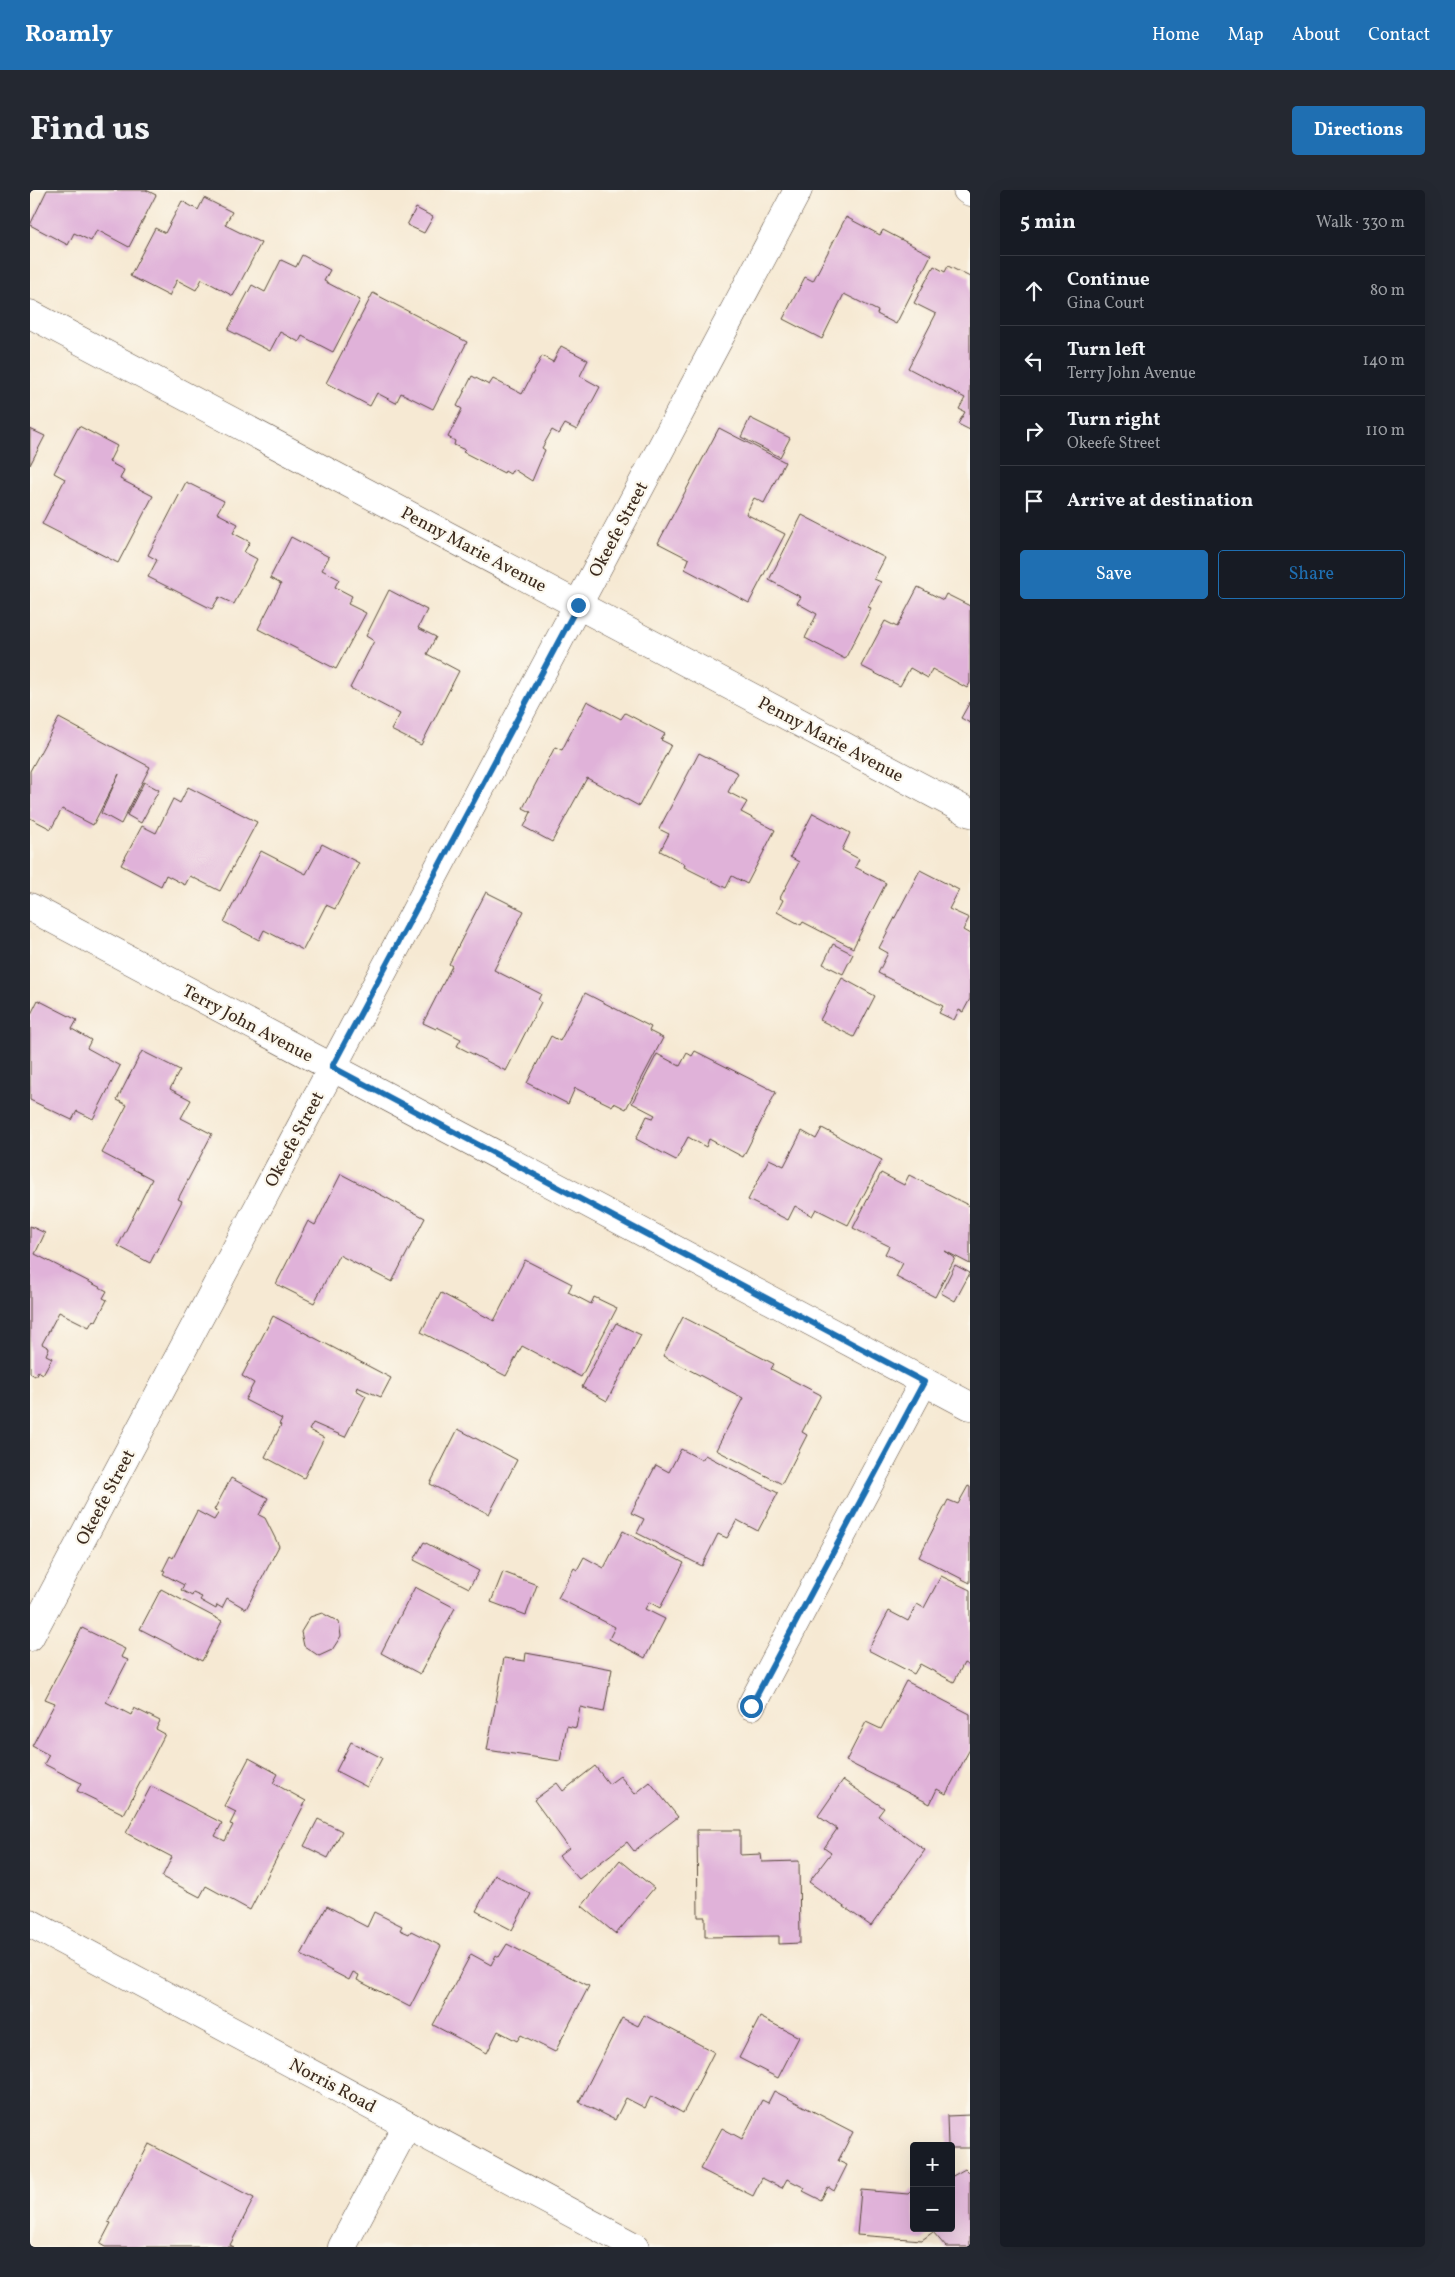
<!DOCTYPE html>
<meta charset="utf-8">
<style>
:root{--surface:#171b24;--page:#242831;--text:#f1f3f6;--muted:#9ea1a6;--line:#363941;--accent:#1f6fb2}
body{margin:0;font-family:Vollkorn,serif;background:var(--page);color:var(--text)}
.controls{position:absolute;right:15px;bottom:15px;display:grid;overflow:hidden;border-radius:5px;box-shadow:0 5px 20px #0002}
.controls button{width:45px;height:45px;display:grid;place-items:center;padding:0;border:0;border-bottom:1px solid var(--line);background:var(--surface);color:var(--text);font:25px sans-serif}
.stop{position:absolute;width:15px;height:15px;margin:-11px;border:4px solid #1f6fb2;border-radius:50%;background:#fff}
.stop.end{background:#1f6fb2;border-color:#fff;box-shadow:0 1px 5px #0008}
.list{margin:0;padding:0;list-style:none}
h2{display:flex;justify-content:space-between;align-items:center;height:65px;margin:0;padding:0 20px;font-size:21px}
h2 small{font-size:16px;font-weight:400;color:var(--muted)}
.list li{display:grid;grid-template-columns:32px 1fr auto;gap:15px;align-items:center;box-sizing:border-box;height:70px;padding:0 20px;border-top:1px solid var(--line)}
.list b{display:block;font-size:19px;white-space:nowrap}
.list p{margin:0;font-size:16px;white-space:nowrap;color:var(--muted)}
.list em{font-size:16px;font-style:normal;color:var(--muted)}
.actions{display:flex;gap:10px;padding:15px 20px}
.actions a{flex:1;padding:11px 0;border:1px solid var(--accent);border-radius:5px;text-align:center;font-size:18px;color:var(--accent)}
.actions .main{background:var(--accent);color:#fff}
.icon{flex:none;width:28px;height:28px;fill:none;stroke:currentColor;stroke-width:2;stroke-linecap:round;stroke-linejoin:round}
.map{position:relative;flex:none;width:940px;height:2057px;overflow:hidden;border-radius:5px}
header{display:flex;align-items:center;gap:30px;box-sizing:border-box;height:70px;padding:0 25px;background:var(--accent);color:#fff}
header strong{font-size:24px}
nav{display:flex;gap:28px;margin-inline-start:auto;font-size:18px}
.intro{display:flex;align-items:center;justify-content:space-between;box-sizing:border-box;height:120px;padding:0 30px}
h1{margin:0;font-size:35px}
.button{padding:12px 22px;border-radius:5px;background:var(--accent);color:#fff;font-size:18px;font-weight:700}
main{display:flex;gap:30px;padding:0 30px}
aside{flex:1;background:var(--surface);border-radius:5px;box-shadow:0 5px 20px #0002}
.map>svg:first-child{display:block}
.building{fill:#e0b2d9}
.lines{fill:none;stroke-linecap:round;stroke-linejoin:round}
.minor-casing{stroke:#574739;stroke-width:29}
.tertiary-casing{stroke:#574739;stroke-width:29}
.minor{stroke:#fff;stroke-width:28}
.tertiary{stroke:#fff;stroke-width:28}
.route{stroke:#1f6fb2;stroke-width:6}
.labels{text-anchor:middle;stroke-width:4.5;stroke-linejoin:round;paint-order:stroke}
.street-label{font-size:18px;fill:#3b2a1e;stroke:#fbf7ec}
</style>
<header>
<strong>Roamly</strong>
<nav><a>Home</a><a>Map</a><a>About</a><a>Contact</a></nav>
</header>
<div class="intro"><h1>Find us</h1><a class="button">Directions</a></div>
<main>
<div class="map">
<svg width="940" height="2057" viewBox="0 0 940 2057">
<rect width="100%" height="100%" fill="#fbf7ec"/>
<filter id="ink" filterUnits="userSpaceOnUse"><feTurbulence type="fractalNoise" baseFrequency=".02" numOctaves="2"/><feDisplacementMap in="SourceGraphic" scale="10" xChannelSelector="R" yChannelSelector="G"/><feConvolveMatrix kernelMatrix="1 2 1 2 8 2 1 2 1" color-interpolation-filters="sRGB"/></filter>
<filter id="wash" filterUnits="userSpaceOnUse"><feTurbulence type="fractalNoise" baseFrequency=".0096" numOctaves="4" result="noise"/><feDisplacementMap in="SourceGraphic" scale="20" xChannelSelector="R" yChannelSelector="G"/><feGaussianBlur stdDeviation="1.12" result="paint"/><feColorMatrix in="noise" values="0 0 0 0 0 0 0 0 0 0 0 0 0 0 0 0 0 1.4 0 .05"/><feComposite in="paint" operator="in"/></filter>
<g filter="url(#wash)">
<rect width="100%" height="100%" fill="#f6e9d3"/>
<g id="blocks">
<!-- building -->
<g class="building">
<polygon points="17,0 116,0 126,5 99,57 67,40 61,51 44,43 38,55 0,35"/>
<polygon points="174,8 202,22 195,35 231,53 203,106 172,89 166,100 147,90 139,106 100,86 125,38 135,43 152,11 168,20"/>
<polygon points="386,18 403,27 394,43 377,35"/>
<polygon points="816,27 850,45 853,40 901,65 866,134 847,124 848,121 814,104 792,149 753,129 775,87 783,91"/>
<polygon points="272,65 300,80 294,91 330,110 303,162 272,146 269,152 250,142 240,161 198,140 222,95 235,102 251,70 266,77"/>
<polygon points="904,76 915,82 918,76 940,87 940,240 928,234 935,222 929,219 935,208 878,178 906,124 884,113"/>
<polygon points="343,103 437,152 403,219 371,203 366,213 347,203 340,216 296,193"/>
<polygon points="531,156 558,170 550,186 570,197 547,240 535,234 529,244 522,240 512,258 515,260 502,291 483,279 480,284 475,281 474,283 433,262 435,260 424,255 425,251 418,247 432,219 427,216 442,186 459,195 463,189 492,204 512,166 523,172"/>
<polygon points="720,228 760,248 750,267 711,247"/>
<polygon points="49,236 87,256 79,272 94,280 90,289 123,306 88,373 12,334 35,289 24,283"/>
<polygon points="689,238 755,272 734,313 724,308 716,324 755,344 719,413 655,379 659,369 628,353"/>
<polygon points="0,239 15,246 0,275"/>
<polygon points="156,292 194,311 187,323 208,334 203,343 220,352 214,362 227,369 204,414 189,407 182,419 118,387 127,370 118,365"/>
<polygon points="772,325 855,368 844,389 851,392 838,417 841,418 815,469 775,448 787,424 767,413 771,407 739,390"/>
<polygon points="261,347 299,367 292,380 309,389 305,397 322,406 318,414 336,423 306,479 228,439 251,394 240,388"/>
<polygon points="888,397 913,410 916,404 940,416 940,493 937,498 902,479 898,488 880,478 870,496 831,476 855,431 867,437"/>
<polygon points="359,400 397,420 388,438 406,447 397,464 429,481 391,555 361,540 370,524 320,498 344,451 336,446"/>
<polygon points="557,511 591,529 595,523 635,544 631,550 641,555 609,616 557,588 522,652 494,637 501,622 493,618 525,557 532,560"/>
<polygon points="940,512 940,533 931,528"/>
<polygon points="29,528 120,577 91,634 71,623 89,584 63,635 32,619 21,639 0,628 0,581"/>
<polygon points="669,563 708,583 698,602 717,612 711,622 745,640 717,694 702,686 696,698 654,677 655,674 630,661 639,644 629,639"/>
<polygon points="114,592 129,600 111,633 97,625"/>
<polygon points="158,597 227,632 190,701 160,686 155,695 136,685 131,696 91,675 112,636 126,643 143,609 150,613"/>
<polygon points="783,623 820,643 812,660 829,669 825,677 856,693 823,758 773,732 771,735 747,722 753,710 750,708 769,672 760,667"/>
<polygon points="292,654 329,673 305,719 296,715 273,760 234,740 229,750 194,732 231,661 276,684"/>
<polygon points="890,680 929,700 919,719 939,728 933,740 940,744 940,809 933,822 929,820 924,830 909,823 913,816 848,783 858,763 849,758"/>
<polygon points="456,702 494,721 464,780 511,804 508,810 511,812 476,881 427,856 431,849 407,837 406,839 393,833 422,776 419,774"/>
<polygon points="803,754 823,764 813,784 793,774"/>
<polygon points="812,788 845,806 824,847 790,830"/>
<polygon points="555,803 621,837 619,841 633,848 596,919 584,913 582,916 545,898 538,914 497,893 521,846 530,851"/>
<polygon points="8,810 47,830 42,839 61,850 57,858 90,876 63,929 47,921 42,930 0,910 0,826"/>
<polygon points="112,861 150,880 140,899 161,910 151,928 182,944 148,1009 152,1011 120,1073 88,1056 122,989 72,963 97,915 87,910"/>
<polygon points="665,861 746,902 713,967 679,949 676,957 658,947 646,970 606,949 617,926 623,928 625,925 602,913 627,864 650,876 657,863 662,866"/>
<polygon points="792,938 852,970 818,1035 786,1019 782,1026 765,1016 758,1030 718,1010 739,969 754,976 772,941 786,949"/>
<polygon points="851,983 874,995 879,985 940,1016 940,1074 915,1061 925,1068 905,1107 866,1087 873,1073 855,1064 859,1056 823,1038"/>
<polygon points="311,984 395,1028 362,1092 309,1065 284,1113 246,1094 278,1031 285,1035"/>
<polygon points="0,1036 15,1043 5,1064 77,1101 73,1108 77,1110 66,1131 63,1130 59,1137 29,1122 12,1154 19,1158 16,1165 22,1168 13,1184 8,1181 5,1186 0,1183"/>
<polygon points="495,1070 542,1094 538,1102 561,1114 564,1107 587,1118 551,1187 492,1156 476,1186 391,1142 411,1103 464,1131"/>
<polygon points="925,1075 940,1083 925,1111 911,1103"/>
<polygon points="243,1126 361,1188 351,1207 327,1197 326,1200 336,1206 315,1247 283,1233 279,1240 294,1248 274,1288 235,1267 251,1235 249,1234 252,1229 215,1210 224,1193 212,1186"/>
<polygon points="653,1127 744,1174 741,1179 791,1205 772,1242 777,1245 752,1294 686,1260 713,1208 633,1166"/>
<polygon points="586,1133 611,1145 577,1211 552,1197"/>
<polygon points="428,1239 487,1270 459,1324 400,1294"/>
<polygon points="651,1259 672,1270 675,1265 748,1303 728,1341 707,1330 697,1348 688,1344 672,1376 607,1343 614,1329 601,1323 626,1275 639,1282"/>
<polygon points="201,1288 238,1308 229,1325 235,1328 249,1356 216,1419 197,1408 192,1418 187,1415 186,1419 170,1410 172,1407 163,1403 162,1406 151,1400 154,1395 133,1384 135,1381 133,1380 140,1366 143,1368 167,1321 184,1330 189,1322 184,1320"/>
<polygon points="938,1296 940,1297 940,1393 889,1367 918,1310 928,1314"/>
<polygon points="593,1341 654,1373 630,1418 619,1412 615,1419 635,1429 615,1468 579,1449 585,1437 528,1408 544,1378 547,1380 554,1367 574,1378"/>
<polygon points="394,1352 449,1381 439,1398 384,1370"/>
<polygon points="473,1382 507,1395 496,1425 461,1412"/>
<polygon points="911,1386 940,1400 940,1476 934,1473 924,1492 890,1474 884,1484 838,1460 859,1421 878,1431 887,1414 894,1418"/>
<polygon points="385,1397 425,1418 390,1484 351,1463"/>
<polygon points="131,1399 192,1431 172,1471 110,1439"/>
<polygon points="292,1423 309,1432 311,1446 302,1460 289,1466 274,1456 271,1442 280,1427"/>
<polygon points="52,1438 95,1459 91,1467 98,1470 76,1512 101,1525 104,1518 130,1531 126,1539 135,1544 94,1624 47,1601 51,1593 14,1574 19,1565 2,1556 25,1513 15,1509"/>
<polygon points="496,1463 582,1479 574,1522 550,1517 546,1538 537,1536 530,1571 457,1560 474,1468 495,1471"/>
<polygon points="876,1491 940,1524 940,1559 916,1604 907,1599 900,1614 816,1571 836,1532 851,1539"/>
<polygon points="321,1552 352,1568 337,1597 306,1581"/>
<polygon points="219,1568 248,1584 243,1593 276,1611 220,1720 176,1696 170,1707 132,1687 142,1667 96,1643 121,1596 192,1633 185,1646 195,1651 203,1635 200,1634 206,1622 194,1616"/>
<polygon points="565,1576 579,1594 590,1586 605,1604 620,1592 648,1627 604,1661 597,1652 549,1689 529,1666 539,1658 504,1610 527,1593 533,1601"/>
<polygon points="813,1590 854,1618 848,1626 895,1660 841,1736 779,1692 801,1663 794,1658 807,1639 788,1626"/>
<polygon points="288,1629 312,1641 298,1668 274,1656"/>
<polygon points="667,1640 710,1640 710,1665 731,1664 732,1672 769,1671 770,1753 749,1754 749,1746 675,1747 675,1727 668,1727"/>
<polygon points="590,1670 624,1698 586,1744 552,1716"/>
<polygon points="465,1685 501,1704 482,1740 446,1721"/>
<polygon points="297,1716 337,1737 344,1722 372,1736 370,1740 379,1744 381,1741 411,1756 380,1817 327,1790 329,1785 323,1782 319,1790 271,1765"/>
<polygon points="477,1754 559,1796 525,1862 491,1845 487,1851 468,1841 457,1863 403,1835 441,1764 461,1775 466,1765 469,1767"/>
<polygon points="614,1825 684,1862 653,1923 621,1906 615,1918 596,1908 585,1930 549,1912 592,1828 608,1836"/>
<polygon points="730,1827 769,1847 748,1888 709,1868"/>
<polygon points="744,1901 823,1942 808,1971 817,1975 804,2001 798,1997 791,2010 773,2001 775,1998 757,1989 752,1998 732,1988 723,2006 670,1979 692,1938 712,1949 732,1910 738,1913"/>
<polygon points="940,1925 940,1958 921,1958 921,1956 918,1956 917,1926"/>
<polygon points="119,1954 224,2008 200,2055 204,2057 75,2057 70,2054 81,2033 78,2032"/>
<polygon points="935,1979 940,1984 940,2057 916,2057 903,2042 892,2050 827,2045 831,2000 878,2004 883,1999 884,2038 921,2038 921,1987"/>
</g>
</g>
</g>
<g filter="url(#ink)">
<use href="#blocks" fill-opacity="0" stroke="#574739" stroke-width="1"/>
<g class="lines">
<defs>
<g id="minor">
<polyline points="937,0 940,2"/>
<polyline points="0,124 940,623"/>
<polyline points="0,717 940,1216"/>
<polyline points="0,1447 768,0"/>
<polyline points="721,1516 894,1191"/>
<polyline points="312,2057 377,1935"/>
</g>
<polyline id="tertiary" points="0,1733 605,2057"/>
</defs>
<!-- minor casing -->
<use href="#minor" class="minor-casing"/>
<!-- tertiary casing -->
<use href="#tertiary" class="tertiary-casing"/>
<!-- minor -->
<use href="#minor" class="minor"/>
<!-- tertiary -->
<use href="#tertiary" class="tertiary"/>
</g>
</g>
<g class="lines" filter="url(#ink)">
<!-- route -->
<polyline class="route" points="548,415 302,877 894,1192 721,1516"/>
</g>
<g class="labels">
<!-- street labels -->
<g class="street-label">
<text transform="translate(588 339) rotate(-62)" y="6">Okeefe Street</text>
<text transform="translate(444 359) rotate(28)" y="6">Penny Marie Avenue</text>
<text transform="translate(801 549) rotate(28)" y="6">Penny Marie Avenue</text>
<text transform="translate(218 833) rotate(28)" y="6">Terry John Avenue</text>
<text transform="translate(264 949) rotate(-62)" y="6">Okeefe Street</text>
<text transform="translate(75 1307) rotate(-62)" y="6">Okeefe Street</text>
<text transform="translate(303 1895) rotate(28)" y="6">Norris Road</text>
</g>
</g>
</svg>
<div class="controls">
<button>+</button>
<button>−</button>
</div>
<div class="stop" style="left:721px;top:1516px"></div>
<div class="stop end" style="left:548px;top:415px"></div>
</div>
<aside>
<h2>5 min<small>Walk · 330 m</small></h2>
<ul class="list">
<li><svg class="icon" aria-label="ahead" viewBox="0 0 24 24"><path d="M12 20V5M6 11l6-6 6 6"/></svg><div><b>Continue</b><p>Gina Court</p></div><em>80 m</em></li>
<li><svg class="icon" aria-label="left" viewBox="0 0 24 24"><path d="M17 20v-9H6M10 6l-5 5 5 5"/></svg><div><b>Turn left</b><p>Terry John Avenue</p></div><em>140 m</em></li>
<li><svg class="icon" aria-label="right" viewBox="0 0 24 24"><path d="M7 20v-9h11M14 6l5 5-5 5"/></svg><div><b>Turn right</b><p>Okeefe Street</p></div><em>110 m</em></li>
<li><svg class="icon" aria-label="arrive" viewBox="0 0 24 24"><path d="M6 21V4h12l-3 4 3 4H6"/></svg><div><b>Arrive at destination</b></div></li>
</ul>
<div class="actions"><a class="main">Save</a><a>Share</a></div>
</aside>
</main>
